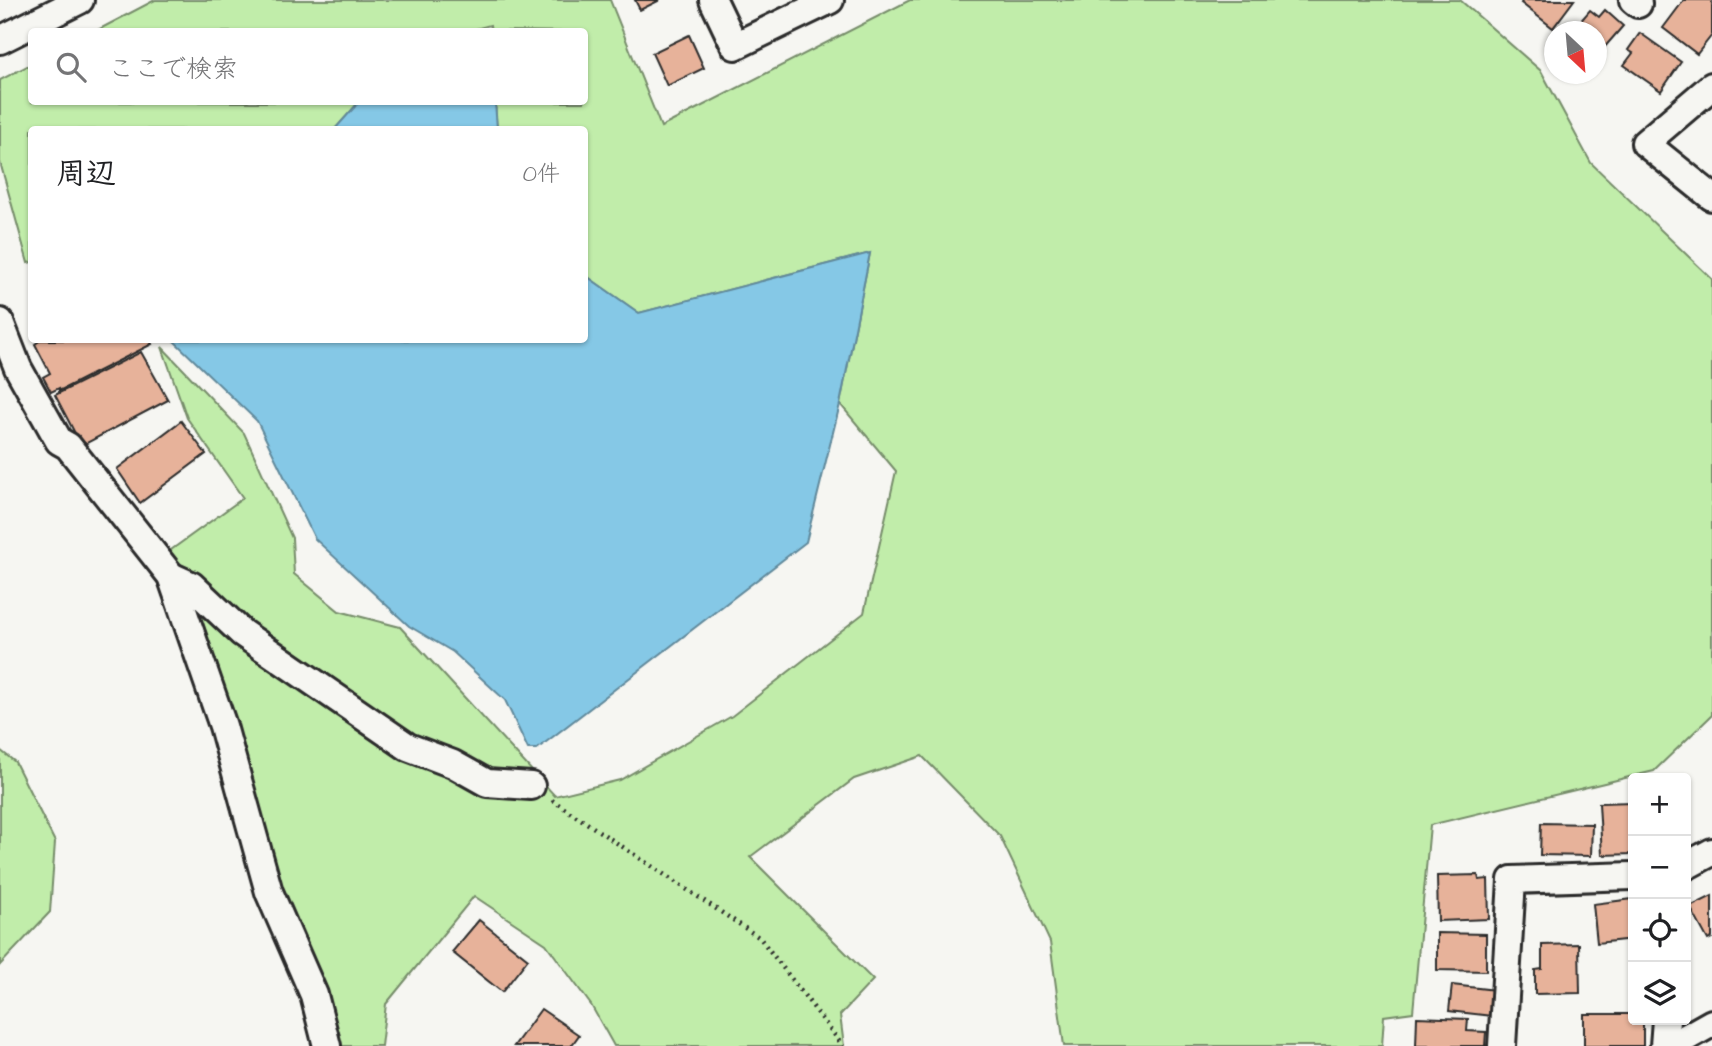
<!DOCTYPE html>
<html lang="ja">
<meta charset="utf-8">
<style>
:root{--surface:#fff;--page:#f6f6f6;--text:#202124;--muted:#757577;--line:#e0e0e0}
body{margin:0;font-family:"Architects Daughter","Klee One",sans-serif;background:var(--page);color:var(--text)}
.controls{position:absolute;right:21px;bottom:21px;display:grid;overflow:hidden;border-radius:7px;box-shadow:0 2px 5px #0004}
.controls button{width:63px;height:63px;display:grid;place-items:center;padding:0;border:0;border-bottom:2px solid var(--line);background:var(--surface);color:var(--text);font:35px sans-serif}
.compass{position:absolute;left:1544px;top:21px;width:63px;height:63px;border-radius:50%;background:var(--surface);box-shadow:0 2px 5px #0004;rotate:154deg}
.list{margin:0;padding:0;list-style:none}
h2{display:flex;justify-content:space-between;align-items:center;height:91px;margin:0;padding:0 28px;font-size:30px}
h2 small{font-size:23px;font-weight:400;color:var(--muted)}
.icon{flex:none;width:38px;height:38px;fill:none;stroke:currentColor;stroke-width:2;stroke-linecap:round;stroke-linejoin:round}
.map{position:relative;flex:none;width:1712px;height:1046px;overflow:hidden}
.search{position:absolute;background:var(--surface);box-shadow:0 2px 5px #0004;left:28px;top:28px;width:560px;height:77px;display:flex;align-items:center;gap:18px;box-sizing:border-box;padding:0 24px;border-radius:7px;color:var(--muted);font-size:26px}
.panel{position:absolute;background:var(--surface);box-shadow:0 2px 5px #0004;left:28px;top:126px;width:560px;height:217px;border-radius:7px}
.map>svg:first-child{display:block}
.green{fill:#c1edaa;stroke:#768c6a;stroke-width:2}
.water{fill:#85c8e6;stroke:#61899b;stroke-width:2}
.building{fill:#e7b29a;stroke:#2b2b2b;stroke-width:2}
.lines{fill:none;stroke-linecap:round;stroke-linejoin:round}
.minor-casing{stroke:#2b2b2b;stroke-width:32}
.path{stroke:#2b2b2b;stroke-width:4.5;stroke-dasharray:2 5;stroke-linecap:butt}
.minor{stroke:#f6f6f2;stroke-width:26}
</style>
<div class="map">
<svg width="1712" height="1046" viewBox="0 0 1712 1046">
<rect width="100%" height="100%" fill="#f6f6f2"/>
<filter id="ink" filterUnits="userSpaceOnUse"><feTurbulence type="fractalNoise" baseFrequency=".0143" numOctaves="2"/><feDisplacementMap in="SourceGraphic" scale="14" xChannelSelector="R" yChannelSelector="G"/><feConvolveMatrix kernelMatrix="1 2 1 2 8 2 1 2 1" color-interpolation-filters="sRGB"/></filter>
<g filter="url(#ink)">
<!-- green -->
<g class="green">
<polygon points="155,0 610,0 661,127 910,0 1460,0 1541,71 1591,163 1712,279 1712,715 1654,771 1430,825 1413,1012 1384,1016 1382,1046 1064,1046 1050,942 1000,836 922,756 854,779 750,857 873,980 840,1015 844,1046 614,1046 591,1005 546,944 474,896 386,1004 381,1046 337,1046 329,999 281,898 193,597 164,555 243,498 187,418 162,347 244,433 292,538 294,574 339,611 400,627 555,796 620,780 732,716 864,613 896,471 840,404 870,253 639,313 585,275 584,130 497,129 495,102 584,102 584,32 491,31 490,25 465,32 94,32"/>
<polygon points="31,64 32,102 359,102 335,129 32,130 32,262 28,263 0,162 0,80"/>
<polygon points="0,750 15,762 55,842 50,912 0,965"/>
</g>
<!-- water -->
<g class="water">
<polygon points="359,102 495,102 497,129 335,129"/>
<polygon points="870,253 840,404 806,542 537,749 528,749 505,700 453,652 409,626 315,539 257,421 173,340 584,340 585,275 639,313"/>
</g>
<!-- building -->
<g class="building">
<polygon points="635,0 660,0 640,10"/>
<polygon points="1523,0 1574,0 1553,28 1521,3"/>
<polygon points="1684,0 1712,0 1712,35 1697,54 1663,28"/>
<polygon points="1590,10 1599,17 1605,10 1623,26 1596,57 1596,32 1571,32"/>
<polygon points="1640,33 1681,62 1661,91 1624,65 1633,53 1628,50"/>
<polygon points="689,35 704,68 667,86 652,53"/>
<polygon points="41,340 150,340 152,344 59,391 59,388 51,392 43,377 50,373 35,344"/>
<polygon points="141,352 168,400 85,444 79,441 55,395"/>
<polygon points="181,421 206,454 140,503 117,469"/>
<polygon points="1633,802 1633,854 1602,855 1599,803"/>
<polygon points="1541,823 1592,824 1591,856 1540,855"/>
<polygon points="1478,875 1479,880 1488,879 1489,919 1438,921 1437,876"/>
<polygon points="1712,896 1712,938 1708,940 1690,907"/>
<polygon points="1633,899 1633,939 1597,943 1593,904"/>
<polygon points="479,920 528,959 502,992 452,952"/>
<polygon points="1437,933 1486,934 1486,971 1437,970"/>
<polygon points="1579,944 1580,993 1535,994 1535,970 1542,969 1542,945"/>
<polygon points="1452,985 1495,990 1492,1016 1449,1011"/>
<polygon points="541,1009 579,1035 571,1046 514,1046"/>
<polygon points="1584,1014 1633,1014 1633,1020 1643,1020 1643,1046 1584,1046"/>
<polygon points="1417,1017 1468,1019 1467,1031 1486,1032 1485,1046 1416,1046"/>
</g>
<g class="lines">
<defs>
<g id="minor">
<polyline points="713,0 735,46 830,0"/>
<polyline points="1633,0 1638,4"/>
<polyline points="0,40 80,0"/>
<polyline points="1712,86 1645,143 1712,197"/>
<polyline points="0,322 18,368 59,441 68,446 171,576 223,726 269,892 314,995 327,1046"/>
<polyline points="171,576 191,585 242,633 408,747 453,764 487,783 531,786"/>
<polyline points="1686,866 1712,852"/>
<polyline points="1502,1046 1512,880 1633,876"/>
<polyline points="1664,1046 1666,1020"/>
<polyline points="1671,1046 1712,1023"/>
</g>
</defs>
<!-- minor casing -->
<use href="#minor" class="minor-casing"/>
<!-- path -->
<polyline class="path" points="552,800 760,938 843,1046"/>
<!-- minor -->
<use href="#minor" class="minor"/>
</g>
</g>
</svg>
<div class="controls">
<button>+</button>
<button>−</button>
<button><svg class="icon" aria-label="locate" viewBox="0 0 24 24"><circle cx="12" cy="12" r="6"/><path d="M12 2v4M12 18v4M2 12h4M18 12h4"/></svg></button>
<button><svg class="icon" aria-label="layers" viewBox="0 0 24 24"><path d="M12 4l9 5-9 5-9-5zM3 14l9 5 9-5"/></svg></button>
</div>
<svg class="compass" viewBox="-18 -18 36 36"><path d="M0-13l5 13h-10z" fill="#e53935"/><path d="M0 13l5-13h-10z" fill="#757577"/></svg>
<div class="search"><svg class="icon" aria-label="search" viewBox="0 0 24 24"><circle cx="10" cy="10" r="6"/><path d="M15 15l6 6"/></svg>ここで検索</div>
<section class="panel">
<h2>周辺<small>0件</small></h2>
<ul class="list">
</ul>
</section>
</div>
